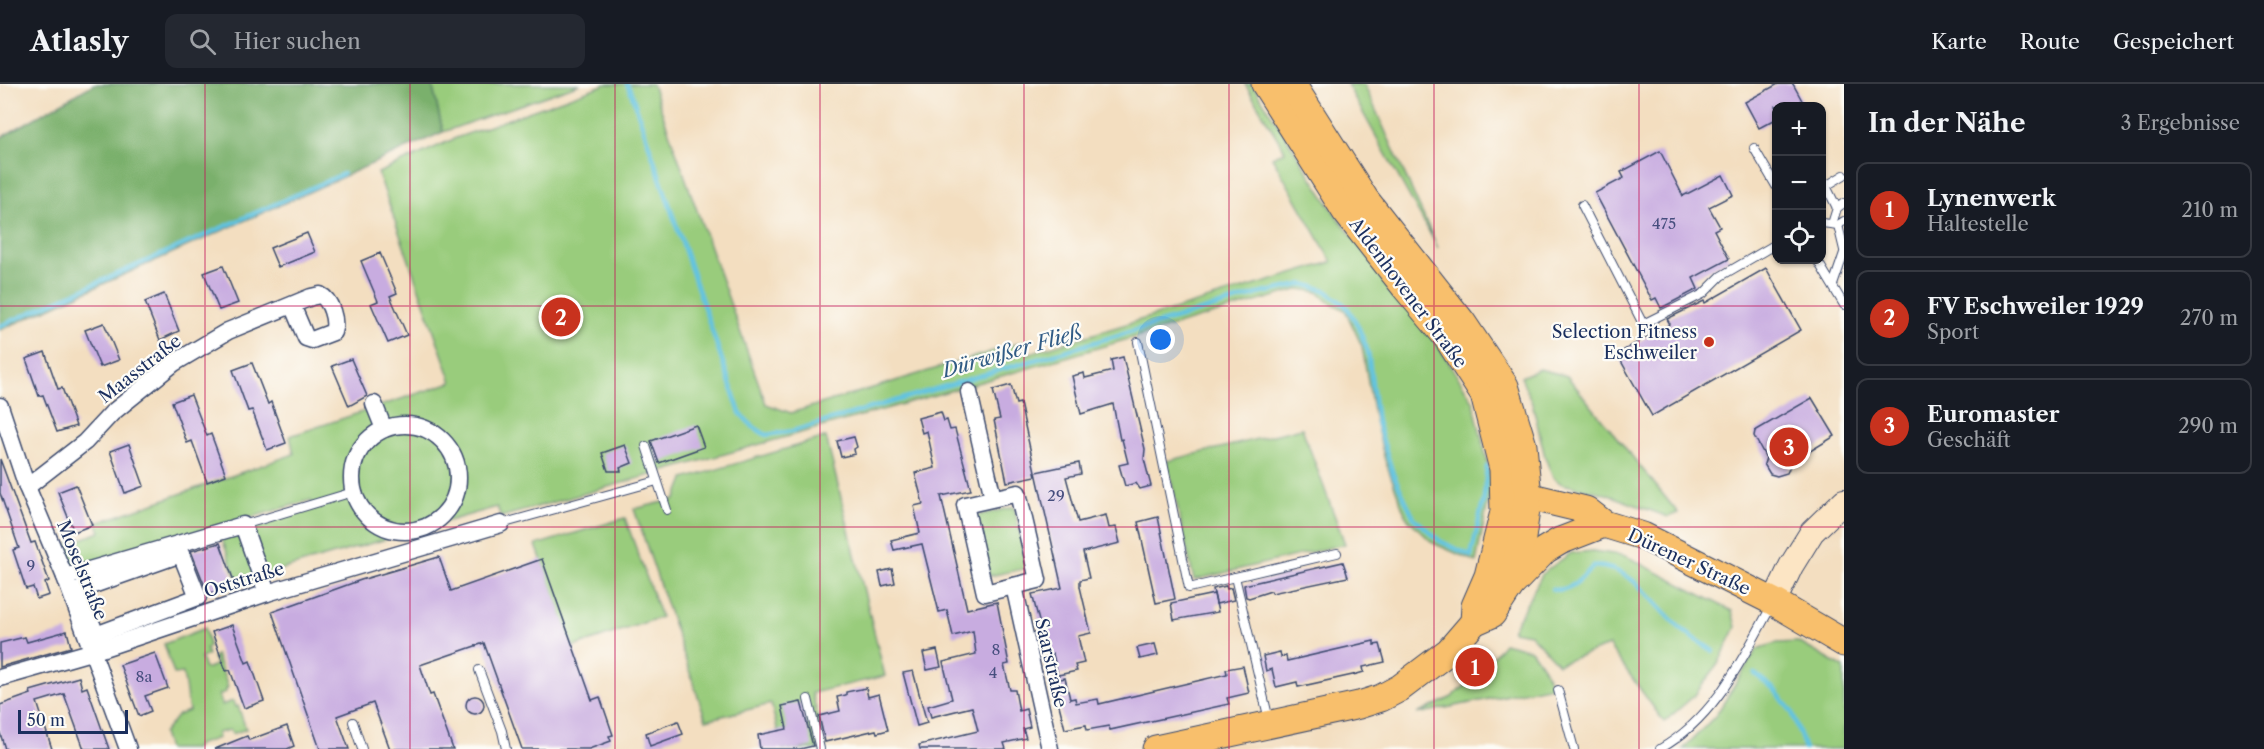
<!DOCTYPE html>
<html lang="de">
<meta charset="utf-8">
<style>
:root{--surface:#171b24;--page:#242831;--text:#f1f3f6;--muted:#9ea1a6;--line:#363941;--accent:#c8321e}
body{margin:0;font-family:"Libre Caslon Text",serif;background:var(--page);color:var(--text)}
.controls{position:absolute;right:18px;top:18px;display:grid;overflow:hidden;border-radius:12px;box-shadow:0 2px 4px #0004}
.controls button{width:54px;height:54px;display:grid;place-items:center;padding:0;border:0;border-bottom:2px solid var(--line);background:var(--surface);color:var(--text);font:30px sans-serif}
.scale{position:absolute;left:18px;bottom:15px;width:110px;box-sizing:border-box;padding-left:6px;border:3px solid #1b2f5e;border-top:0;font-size:16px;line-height:21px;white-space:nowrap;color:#1b2f5e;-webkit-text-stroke:4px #fdfcf7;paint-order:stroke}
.you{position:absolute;left:1161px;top:256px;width:21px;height:21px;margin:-15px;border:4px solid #fff;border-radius:50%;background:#1a73e8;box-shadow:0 0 0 9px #1a73e833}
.badge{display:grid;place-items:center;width:39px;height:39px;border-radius:50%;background:var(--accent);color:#fff;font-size:20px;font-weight:700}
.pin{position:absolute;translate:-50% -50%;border:3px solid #fff;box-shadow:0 2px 6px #0006}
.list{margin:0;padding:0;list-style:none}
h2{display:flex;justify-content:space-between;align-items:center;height:78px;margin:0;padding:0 24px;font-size:26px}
h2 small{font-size:20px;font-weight:400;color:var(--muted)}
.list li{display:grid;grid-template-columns:39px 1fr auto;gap:18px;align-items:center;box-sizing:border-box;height:96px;margin:0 12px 12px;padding:0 12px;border:2px solid var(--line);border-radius:12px}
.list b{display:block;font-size:22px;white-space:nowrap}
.list p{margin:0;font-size:20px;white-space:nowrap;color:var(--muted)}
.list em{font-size:20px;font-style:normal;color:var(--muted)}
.icon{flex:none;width:33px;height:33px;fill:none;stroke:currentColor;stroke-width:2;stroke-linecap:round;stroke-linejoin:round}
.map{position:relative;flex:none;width:1844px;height:665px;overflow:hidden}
header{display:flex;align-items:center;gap:36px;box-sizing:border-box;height:84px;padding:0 30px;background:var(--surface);border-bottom:2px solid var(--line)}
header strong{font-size:28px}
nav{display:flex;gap:33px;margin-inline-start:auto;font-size:21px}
.search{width:420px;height:54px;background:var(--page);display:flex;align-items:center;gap:15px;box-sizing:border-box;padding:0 21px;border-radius:12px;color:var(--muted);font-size:22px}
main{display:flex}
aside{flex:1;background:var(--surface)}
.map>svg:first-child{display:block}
.green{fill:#99cc7c;stroke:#5a7e6d;stroke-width:1.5}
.forest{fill:#7ab06c;stroke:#4a7065;stroke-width:1.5}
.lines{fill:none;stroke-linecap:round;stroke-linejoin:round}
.stream{stroke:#62c3e0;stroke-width:4.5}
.building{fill:#c8ace0}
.lane-casing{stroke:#3b496d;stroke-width:10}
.street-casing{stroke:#3b496d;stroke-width:19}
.secondary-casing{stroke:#3b496d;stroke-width:26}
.primary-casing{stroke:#3b496d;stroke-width:29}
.lane{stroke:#fff;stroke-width:8}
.street{stroke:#fff;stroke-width:16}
.secondary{stroke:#fce5c4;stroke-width:24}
.primary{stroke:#f8bf6c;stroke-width:27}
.grid{fill:none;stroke:#c2185b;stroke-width:1.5;stroke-opacity:0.55}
.poi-dot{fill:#c8321e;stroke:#fdfcf7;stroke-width:2}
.labels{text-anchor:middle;stroke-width:4.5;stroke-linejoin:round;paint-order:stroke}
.number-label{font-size:15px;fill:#464e7e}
.street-label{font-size:18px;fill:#1b2f5e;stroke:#fdfcf7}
.poi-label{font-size:18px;fill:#1b2f5e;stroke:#fdfcf7;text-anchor:end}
.water-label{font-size:20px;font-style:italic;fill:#305b85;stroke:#fdfcf7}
</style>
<header>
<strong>Atlasly</strong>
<div class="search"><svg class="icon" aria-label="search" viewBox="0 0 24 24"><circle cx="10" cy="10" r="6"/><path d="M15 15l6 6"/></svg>Hier suchen</div>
<nav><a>Karte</a><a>Route</a><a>Gespeichert</a></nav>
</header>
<main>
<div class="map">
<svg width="1844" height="665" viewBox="0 0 1844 665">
<rect width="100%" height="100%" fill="#fdfcf7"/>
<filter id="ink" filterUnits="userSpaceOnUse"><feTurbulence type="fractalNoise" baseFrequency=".0167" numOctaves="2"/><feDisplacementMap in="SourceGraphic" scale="12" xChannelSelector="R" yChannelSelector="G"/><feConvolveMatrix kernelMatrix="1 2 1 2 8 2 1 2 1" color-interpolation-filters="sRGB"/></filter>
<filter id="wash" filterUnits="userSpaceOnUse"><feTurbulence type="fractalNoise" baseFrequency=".008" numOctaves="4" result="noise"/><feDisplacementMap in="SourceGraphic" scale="24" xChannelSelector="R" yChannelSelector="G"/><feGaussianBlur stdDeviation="1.35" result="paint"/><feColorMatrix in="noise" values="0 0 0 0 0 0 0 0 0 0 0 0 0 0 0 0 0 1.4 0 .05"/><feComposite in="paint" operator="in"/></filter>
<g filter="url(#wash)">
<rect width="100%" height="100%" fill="#f3dec0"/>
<!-- green -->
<g class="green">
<polygon points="432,0 580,0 443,48"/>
<polygon points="606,0 652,0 766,320 791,329 1023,258 1027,270 1332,178 1272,73 1285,67 1245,0 1252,0 1337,133 1437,260 1473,317 1492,398 1476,478 1433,459 1406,433 1385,376 1374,332 1362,262 1345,226 1327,217 1318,208 1300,205 967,302 501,433 497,423 276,487 239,502 221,452 313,424 311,416 74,485 65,461 100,448 97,439 294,370 290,352 452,298 378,89 456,54"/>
<polygon points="1347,0 1364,0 1438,164"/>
<polygon points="1539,285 1567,292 1678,429 1668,433 1603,409 1562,400 1553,394 1545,373 1533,322 1521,293"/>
<polygon points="1302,344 1345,460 1194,496 1167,377"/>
<polygon points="826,353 885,592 812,609 826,665 782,665 771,620 706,636 634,425 676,415 684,395"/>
<polygon points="1014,423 1028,484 989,492 975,432"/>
<polygon points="625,434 661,533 573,563 536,461"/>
<polygon points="1593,467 1626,472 1732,527 1736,543 1718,580 1695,611 1664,638 1609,562 1558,580 1530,550 1512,547 1543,489 1571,469"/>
<polygon points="205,544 209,562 206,565 208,571 201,574 205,585 216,581 213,573 216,571 228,603 226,605 226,608 219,611 222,621 233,617 235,623 238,622 246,645 232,650 230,646 217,649 218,654 197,661 195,665 168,665 163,650 178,631 189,627 183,589 174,590 164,560"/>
<polygon points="1798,558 1844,584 1844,665 1683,665 1716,631 1757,565 1777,559"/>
<polygon points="1504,559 1531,566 1543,583 1552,602 1417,630 1452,613 1481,588"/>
</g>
<!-- forest -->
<polygon class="forest" points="94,0 432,0 443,48 0,246 0,54"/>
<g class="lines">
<!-- stream -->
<g class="stream">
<polyline points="627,0 631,8 740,329 752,342 766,351 793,347 1258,210 1304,200 1325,206 1347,223 1358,242 1368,268 1377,338 1393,390 1414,434 1440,457 1471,472 1484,414 1487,382"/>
<polyline points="0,242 343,90"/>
<path d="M 1552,505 C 1571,509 1581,494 1594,482 C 1634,483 1652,519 1679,543 C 1689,552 1702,559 1713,567"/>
<polyline points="1755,590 1774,605 1792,628 1805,665"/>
</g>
</g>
<g id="blocks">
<!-- building -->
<g class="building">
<polygon points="1778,0 1793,0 1805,22 1776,22 1776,35 1759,44 1745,18"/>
<polygon points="1660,67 1683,112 1723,91 1733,111 1709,123 1720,143 1714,146 1729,175 1693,194 1698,205 1661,224 1656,214 1652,216 1595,109 1624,94 1621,88"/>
<polygon points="307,149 315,168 278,183 270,164"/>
<polygon points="380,169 397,209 390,212 407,251 388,259 371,220 378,217 361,177"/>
<polygon points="223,182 238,219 219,226 204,189"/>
<polygon points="1766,184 1801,246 1652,332 1617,270 1670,240 1667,235 1704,217 1705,219"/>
<polygon points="164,210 179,247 160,256 145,218"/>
<polygon points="104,239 119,276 100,283 85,246"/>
<polygon points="45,268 58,305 62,304 76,342 57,348 43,311 39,312 26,275"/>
<polygon points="1123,273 1145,365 1144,375 1151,402 1140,405 1136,399 1125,402 1119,381 1128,379 1122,355 1120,356 1113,320 1081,330 1072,292 1084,289 1085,294 1113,287 1111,276"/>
<polygon points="351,275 367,312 349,322 332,282"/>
<polygon points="252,279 268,320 271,318 286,359 267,366 252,326 248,327 233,286"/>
<polygon points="1011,301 1016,320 1020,319 1036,392 1007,398 994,336 1000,335 993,306"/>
<polygon points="191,311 207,352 211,350 226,391 207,398 192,357 187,359 172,318"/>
<polygon points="1812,314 1835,352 1792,378 1787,389 1777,392 1770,390 1764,380 1766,374 1754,352 1755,347"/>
<polygon points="941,328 944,337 947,336 950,346 955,345 971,406 941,412 967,525 997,518 1009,580 1004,581 1010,606 1015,606 1019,627 1026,625 1030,643 1023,645 1026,654 1004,659 1006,665 920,665 919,661 978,647 972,623 931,633 928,622 952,615 943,578 976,570 973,547 953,552 947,526 939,528 922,460 894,466 891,456 920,449 914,422 923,420 915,389 935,384 927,347 922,349 918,334"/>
<polygon points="696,341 704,363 659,379 651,357"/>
<polygon points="854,353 857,363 854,365 855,370 841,373 837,357"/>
<polygon points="129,360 144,402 125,409 110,367"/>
<polygon points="625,361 632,379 620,384 621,387 608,387 602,369"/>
<polygon points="0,375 31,459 35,458 49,497 45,499 49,511 37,515 33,503 26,505 13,466 19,464 0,409"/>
<polygon points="1079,379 1081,390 1066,393 1078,438 1106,431 1109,444 1116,443 1120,459 1083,468 1089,494 1080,496 1080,503 1091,549 1078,552 1084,579 1075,581 1077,587 1058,591 1053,570 1048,572 1032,510 1062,504 1036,388"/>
<polygon points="76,401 92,441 74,448 58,408"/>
<polygon points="1158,433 1175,515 1156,519 1138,438"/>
<polygon points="220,459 235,500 208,510 191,467"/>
<polygon points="439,473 451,507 542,475 592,616 600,613 613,651 609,652 611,657 589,665 522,665 484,559 420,581 430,611 433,610 453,665 390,665 373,619 337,632 349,665 320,665 272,528 361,496"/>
<polygon points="1343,478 1348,493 1272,509 1271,507 1249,514 1246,513 1244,501"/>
<polygon points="892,485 895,499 882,502 879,488"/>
<polygon points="1226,502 1227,505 1231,504 1234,516 1216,520 1213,505"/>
<polygon points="1214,510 1218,528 1174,536 1171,519"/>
<polygon points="232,541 246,579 250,577 264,617 244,624 230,586 226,587 212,548"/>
<polygon points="67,547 71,563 0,583 0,559 25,553 27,558"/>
<polygon points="1374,557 1374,561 1380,560 1385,578 1363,583 1364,588 1357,590 1298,603 1297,598 1276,603 1272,585 1266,587 1263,572 1280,568 1281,573 1286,572 1287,577"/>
<polygon points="1155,560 1158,571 1140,575 1137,564"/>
<polygon points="937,566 941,583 927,586 923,569"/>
<polygon points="155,569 168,604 145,612 151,627 139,632 120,581"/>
<polygon points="1243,582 1249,609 1227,614 1229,620 1110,646 1109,642 1087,646 1086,641 1065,645 1053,597 1065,594 1070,615 1075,614 1076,619 1098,615 1099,620 1227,590 1226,585"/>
<polygon points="913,587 927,639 917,642 903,589"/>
<polygon points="79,593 82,605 87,603 109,665 84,665 64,610 37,618 52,665 5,665 0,649 0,621 31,610 30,607"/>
<polygon points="866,604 868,613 879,610 888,646 877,649 876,646 825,658 819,632 840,627 837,613 846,611 846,608"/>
<circle cx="475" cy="621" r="9"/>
<polygon points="801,618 813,662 800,665 760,665 758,651 787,645 782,622"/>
<polygon points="678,637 683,650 650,662 646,649"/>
<polygon points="287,642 294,662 287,665 215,665 247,652 249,656"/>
</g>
</g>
</g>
<g filter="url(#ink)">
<use href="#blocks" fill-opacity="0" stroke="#3b496d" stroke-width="1.5"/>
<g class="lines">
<defs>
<g id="lane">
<polyline points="1754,64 1776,102"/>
<polyline points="1582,121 1643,240 1703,210 1721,192 1776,160"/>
<polyline points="1837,124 1826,102 1844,91"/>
<polyline points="1822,139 1838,141 1844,137"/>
<polyline points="1832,140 1837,124 1844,119"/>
<polyline points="1838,141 1844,166"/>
<polyline points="1817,176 1844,221"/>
<polyline points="1833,201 1844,169"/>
<polyline points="1138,258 1189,504 1337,469"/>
<polyline points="646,362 667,426"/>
<polyline points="501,440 657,397"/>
<polyline points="243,441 353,408"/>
<polyline points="1235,493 1269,636"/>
<polyline points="479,586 502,647 506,665"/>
<polyline points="1558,606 1574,665"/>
<polyline points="808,615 820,665"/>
<polyline points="353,638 362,665"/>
<path d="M 1660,665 C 1716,633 1742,575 1772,521"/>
</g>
<g id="street">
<polyline points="969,308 993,414"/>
<polyline points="374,320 384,345"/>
<polyline points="0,322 27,403 65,493 128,665"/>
<circle cx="405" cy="394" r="53"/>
<path d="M 27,403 L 85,358 L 112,329 L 174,279 L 228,247 L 311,213 L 320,211 C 331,216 337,237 333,248 L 312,256 L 306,254 L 292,221"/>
<polygon points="1018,409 1038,496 985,509 965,421"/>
<polygon points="181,470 198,513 96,551 79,506"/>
<polyline points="65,493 243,441 267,509"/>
<polyline points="1014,502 1050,665"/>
<polyline points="0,594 101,565 267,509 501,440"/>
</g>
<polyline id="secondary" points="1774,518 1791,482 1812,448 1844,417"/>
<g id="primary">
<polyline points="1265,0 1346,128 1405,203 1446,252 1484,311 1503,385 1504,428 1488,492 1475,522 1474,538"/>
<polyline points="1512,411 1528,412 1586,426 1604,440 1643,452 1774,518 1844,559"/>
<polyline points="1514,498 1545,466 1560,457 1604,440"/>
<polyline points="1156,665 1359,621 1381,614 1400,604 1449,567 1474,538 1492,530 1511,501 1522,454 1528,412 1523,362 1505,302 1462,238 1365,115 1292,0"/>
</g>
</defs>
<!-- lane casing -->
<use href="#lane" class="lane-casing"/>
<!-- street casing -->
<use href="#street" class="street-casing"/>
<!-- secondary casing -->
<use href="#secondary" class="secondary-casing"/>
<!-- primary casing -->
<use href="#primary" class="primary-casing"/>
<!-- lane -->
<use href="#lane" class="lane"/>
<!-- street -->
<use href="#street" class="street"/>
<!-- secondary -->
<use href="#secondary" class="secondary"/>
<!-- primary -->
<use href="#primary" class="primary"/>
</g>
</g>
<!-- grid -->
<path class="grid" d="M 205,0 L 205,665M 410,0 L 410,665M 615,0 L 615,665M 820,0 L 820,665M 1024,0 L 1024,665M 1229,0 L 1229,665M 1434,0 L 1434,665M 1639,0 L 1639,665M 0,222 L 1844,222M 0,443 L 1844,443"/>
<!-- markers -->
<circle class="poi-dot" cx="1709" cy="258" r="6"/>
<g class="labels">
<!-- number labels -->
<g class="number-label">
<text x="1664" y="145">475</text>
<text x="1056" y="417">29</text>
<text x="31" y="487">9</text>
<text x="996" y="571">8</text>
<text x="993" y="594">4</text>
<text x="144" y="598">8a</text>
</g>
<!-- street labels -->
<g class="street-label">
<text transform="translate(1408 209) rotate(53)" y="6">Aldenhovener Straße</text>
<text transform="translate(140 285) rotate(-38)" y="6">Maasstraße</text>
<text transform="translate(1689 478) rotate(25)" y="6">Dürener Straße</text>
<text transform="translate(82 486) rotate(68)" y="6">Moselstraße</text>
<text transform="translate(244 496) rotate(-17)" y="6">Oststraße</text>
<text transform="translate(1051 579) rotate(77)" y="6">Saarstraße</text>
</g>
<!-- poi labels -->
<g class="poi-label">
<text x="1697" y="254">Selection Fitness<tspan x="1697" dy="21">Eschweiler</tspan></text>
</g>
<!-- water labels -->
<g class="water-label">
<text transform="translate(1012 267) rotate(-16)" y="7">Dürwißer Fließ</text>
</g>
</g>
</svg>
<div class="controls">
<button>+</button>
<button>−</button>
<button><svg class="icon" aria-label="locate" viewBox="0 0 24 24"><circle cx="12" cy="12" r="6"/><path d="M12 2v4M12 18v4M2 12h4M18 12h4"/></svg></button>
</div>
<div class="scale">50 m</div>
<div class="you"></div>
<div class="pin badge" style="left:1475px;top:583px">1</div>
<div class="pin badge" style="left:561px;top:233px">2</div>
<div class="pin badge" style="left:1789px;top:363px">3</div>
</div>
<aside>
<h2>In der Nähe<small>3 Ergebnisse</small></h2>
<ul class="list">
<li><span class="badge">1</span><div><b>Lynenwerk</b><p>Haltestelle</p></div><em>210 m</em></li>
<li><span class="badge">2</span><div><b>FV Eschweiler 1929</b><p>Sport</p></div><em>270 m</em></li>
<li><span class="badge">3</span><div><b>Euromaster</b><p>Geschäft</p></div><em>290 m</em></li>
</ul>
</aside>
</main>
